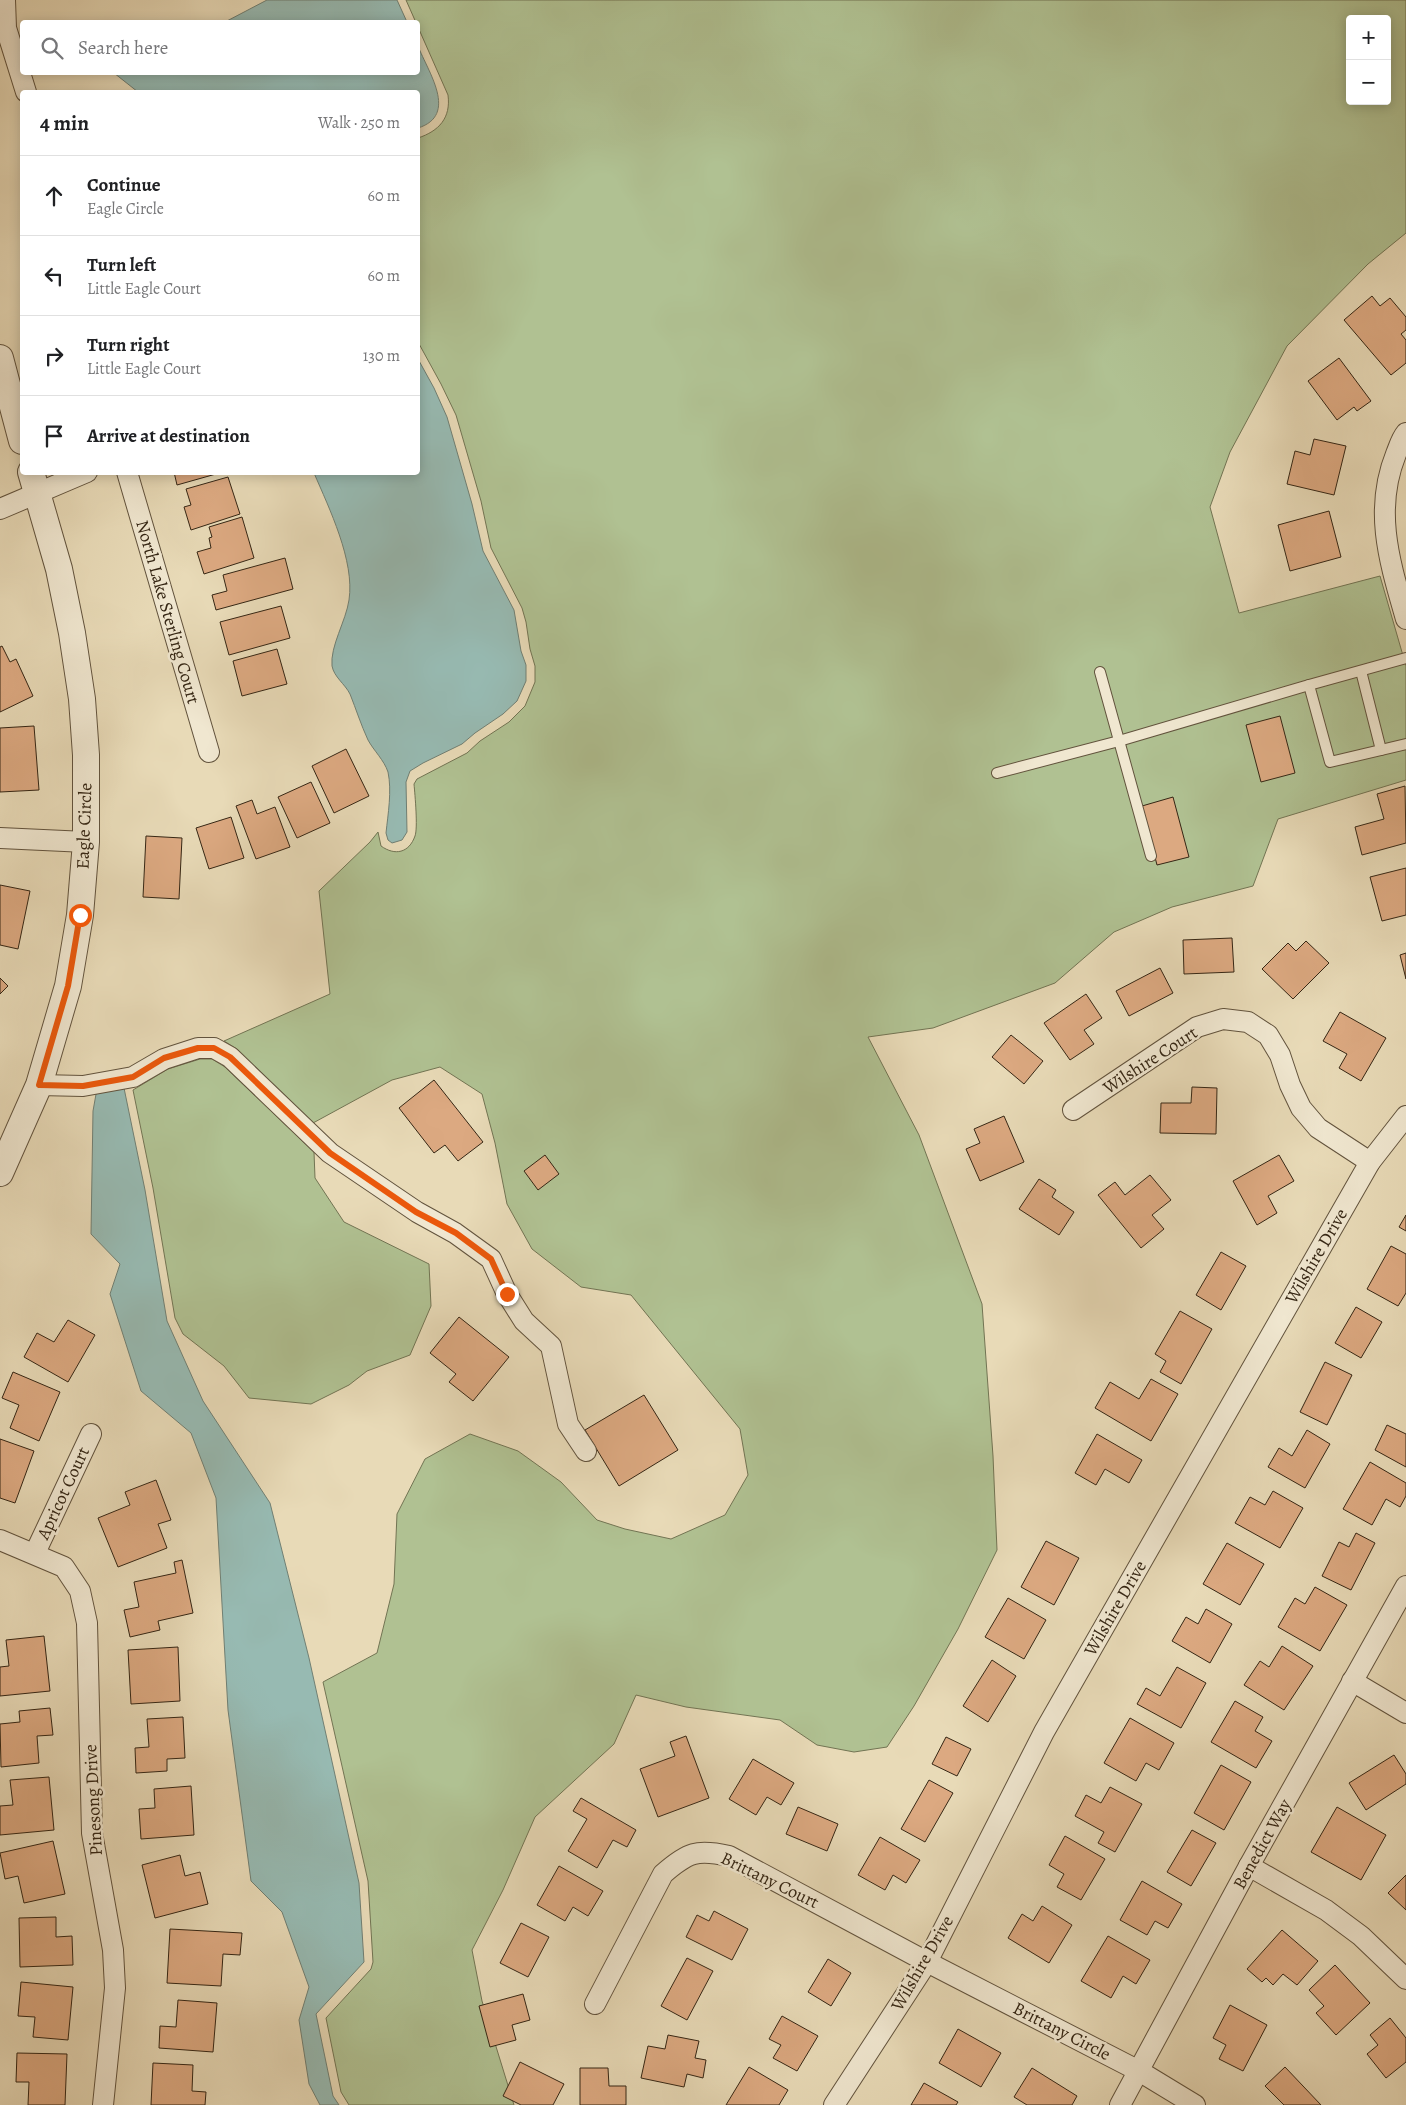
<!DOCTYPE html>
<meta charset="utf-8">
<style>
:root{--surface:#fff;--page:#f2f2f2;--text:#202124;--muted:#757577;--line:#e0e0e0}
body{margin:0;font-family:Alegreya,serif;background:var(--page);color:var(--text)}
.controls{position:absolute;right:15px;top:15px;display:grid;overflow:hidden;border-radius:5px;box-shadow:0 2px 12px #0003}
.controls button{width:45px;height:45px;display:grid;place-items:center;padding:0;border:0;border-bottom:1px solid var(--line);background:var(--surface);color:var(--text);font:25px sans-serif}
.stop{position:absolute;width:15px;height:15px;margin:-11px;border:4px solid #ea580c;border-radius:50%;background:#fff}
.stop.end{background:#ea580c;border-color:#fff;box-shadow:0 1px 5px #0008}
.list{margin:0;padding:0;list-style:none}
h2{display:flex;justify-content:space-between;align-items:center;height:65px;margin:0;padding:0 20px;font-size:21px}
h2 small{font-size:16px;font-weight:400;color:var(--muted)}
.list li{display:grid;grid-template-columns:32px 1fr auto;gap:15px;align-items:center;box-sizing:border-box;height:80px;padding:0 20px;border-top:1px solid var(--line)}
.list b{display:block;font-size:19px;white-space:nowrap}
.list p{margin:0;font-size:16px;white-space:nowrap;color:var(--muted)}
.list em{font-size:16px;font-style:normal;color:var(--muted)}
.icon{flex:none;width:28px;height:28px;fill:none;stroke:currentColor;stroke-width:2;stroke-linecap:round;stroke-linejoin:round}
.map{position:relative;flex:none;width:1406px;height:2105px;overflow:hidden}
.search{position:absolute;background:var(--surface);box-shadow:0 2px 12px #0003;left:20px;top:20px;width:400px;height:55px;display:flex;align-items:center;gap:12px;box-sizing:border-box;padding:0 18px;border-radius:5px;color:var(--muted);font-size:19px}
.panel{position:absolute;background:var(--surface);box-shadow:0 2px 12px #0003;left:20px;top:90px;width:400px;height:385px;border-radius:5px}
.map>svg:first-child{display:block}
.green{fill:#b0c192;stroke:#727453;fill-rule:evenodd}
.water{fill:#97bab2;stroke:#707f73}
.building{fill:#dca981;stroke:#352614}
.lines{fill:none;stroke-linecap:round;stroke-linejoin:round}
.service-casing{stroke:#62533d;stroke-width:12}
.minor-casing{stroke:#62533d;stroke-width:22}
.tertiary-casing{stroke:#62533d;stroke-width:28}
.service{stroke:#f0e7d0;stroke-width:10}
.minor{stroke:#f0e7d0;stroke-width:20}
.tertiary{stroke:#f0e7d0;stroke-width:26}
.route{stroke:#ea580c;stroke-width:6}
.labels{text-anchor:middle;stroke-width:5;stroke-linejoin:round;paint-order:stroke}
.street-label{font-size:18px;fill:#352614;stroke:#f0e7d0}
</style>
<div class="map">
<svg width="1406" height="2105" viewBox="0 0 1406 2105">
<rect width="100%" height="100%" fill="#e8dab7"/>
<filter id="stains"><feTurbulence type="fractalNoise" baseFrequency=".004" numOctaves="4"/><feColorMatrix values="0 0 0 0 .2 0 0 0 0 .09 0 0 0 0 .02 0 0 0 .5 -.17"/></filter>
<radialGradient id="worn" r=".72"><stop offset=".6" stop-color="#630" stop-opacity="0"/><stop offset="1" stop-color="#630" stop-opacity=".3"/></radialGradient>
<!-- green -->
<g class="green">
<path d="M 406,0 L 1406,0 L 1406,233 L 1368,264 L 1287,346 L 1230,452 L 1210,507 L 1239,613 L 1380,576 L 1406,666 L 1406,780 L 1278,819 L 1253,886 L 1172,907 L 1114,932 L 1055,983 L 933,1028 L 868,1037 L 919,1135 L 982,1304 L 993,1456 L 997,1550 L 958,1629 L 914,1706 L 887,1747 L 854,1752 L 817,1745 L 780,1720 L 686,1707 L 636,1695 L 614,1744 L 535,1817 L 503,1890 L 472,1950 L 482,2001 L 514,2105 L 349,2105 L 341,2092 L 326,2018 L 371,1969 L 373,1962 L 368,1881 L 323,1682 L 377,1653 L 394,1584 L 397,1514 L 425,1459 L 470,1434 L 518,1451 L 561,1482 L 597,1520 L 625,1529 L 671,1539 L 725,1515 L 748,1475 L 740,1429 L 631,1295 L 581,1287 L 532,1249 L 507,1204 L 495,1143 L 482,1094 L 440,1067 L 392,1080 L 313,1123 L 237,1049 L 224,1041 L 330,994 L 319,891 L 370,842 L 378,832 L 381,846 C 395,856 409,853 415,836 C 418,828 415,795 414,784 L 417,779 L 467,753 L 480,741 L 509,722 L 525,706 L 535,682 L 535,666 L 530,649 L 526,622 L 522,608 L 491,548 L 481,501 L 456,415 L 441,384 L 418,342 L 418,138 C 439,131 451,118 448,95 ZM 1350,19 L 1387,19 L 1387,101 L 1350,101 Z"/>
<polygon points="200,1059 212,1059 225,1067 314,1152 315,1178 344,1222 429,1264 431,1306 410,1355 367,1371 349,1385 311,1404 249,1398 224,1366 183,1334 175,1318 153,1188 133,1090 168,1069"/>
</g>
<!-- water -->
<g class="water">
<polygon points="267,0 397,0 407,22 225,22"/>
<path d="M 418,46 C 428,72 459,115 418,128 L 418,92 L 138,92 L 114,73 L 418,72 Z"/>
<path d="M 418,359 L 434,388 L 447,417 L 472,504 L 483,551 L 514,610 L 521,651 L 526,665 L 526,681 L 517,701 L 503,714 L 475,733 L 462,744 L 423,763 L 410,771 L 406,782 L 407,832 L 402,840 L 392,843 L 388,840 L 386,833 C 388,814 392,791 388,772 C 384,760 374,751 368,740 C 361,725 356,709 350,694 C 345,684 334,677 332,666 C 330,646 346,621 349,600 C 355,561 329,508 314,473 L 418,472 Z"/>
<polygon points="98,1083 124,1088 145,1190 167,1321 203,1401 270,1503 309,1658 359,1883 364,1962 316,2014 333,2096 339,2105 320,2105 309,2084 299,2020 309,1987 282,1912 251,1881 228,1710 216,1498 191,1433 141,1391 110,1294 120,1264 91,1234 93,1111"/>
</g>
<!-- building -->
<g class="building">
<polygon points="1372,296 1380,306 1390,298 1406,317 1406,330 1401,334 1406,340 1406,363 1391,375 1344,320"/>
<polygon points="1339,358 1371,401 1357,411 1354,407 1337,420 1308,381"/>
<polygon points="1314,439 1346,446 1334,495 1287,484 1295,451 1310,455"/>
<polygon points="174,472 223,472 177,485"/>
<polygon points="228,477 240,514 191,530 184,507 191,505 186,489"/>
<polygon points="1329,511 1341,557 1290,571 1278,525"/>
<polygon points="242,517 254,558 204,574 197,552 211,548 209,538 212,537 209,527"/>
<polygon points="285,558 293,589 216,610 212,595 227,591 223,575"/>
<polygon points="281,606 290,638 229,655 220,622"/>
<polygon points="2,646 10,662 16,659 33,696 0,712 0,647"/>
<polygon points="277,649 287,684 242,696 233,661"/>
<polygon points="1280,716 1295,773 1261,782 1246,725"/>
<polygon points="34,726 39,790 0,792 0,728"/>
<polygon points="346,749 369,796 334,813 312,766"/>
<polygon points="311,782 330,823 297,838 278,797"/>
<polygon points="1405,786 1406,843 1362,855 1355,827 1384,819 1377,794"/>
<polygon points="1173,797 1189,857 1157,865 1142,806"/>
<polygon points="252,800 257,814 275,807 290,847 256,859 236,806"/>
<polygon points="231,817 244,858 209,869 196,828"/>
<polygon points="146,836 182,838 179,899 143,897"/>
<polygon points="1406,868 1406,915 1382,921 1370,877"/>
<polygon points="0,885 30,891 18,949 0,945"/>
<polygon points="1232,938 1234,972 1184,974 1183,940"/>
<polygon points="1306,941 1329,963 1293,999 1262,969 1288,943 1296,951"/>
<polygon points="1406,953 1406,979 1400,955"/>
<polygon points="1160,968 1173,993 1129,1016 1116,991"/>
<polygon points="0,978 8,986 0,994"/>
<polygon points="1086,994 1102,1018 1084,1030 1094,1044 1070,1060 1044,1023"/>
<polygon points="1340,1012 1386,1038 1361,1081 1339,1068 1347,1054 1323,1041"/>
<polygon points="1011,1035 1043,1061 1024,1084 992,1057"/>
<polygon points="434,1080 483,1142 458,1161 445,1145 434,1153 399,1108"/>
<polygon points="1192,1087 1217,1088 1216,1134 1160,1133 1161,1103 1191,1103"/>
<polygon points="1004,1116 1024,1162 980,1181 966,1149 980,1143 974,1129"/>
<polygon points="545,1155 559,1174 538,1190 524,1171"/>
<polygon points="1279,1155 1294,1181 1268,1196 1277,1213 1257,1225 1233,1181"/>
<polygon points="1150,1175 1171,1200 1152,1215 1164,1229 1141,1248 1098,1195 1115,1182 1125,1195"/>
<polygon points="1039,1179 1056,1190 1052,1197 1074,1212 1059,1235 1019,1209"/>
<polygon points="1406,1215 1406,1231 1399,1227"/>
<polygon points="1391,1246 1406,1254 1406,1293 1398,1306 1367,1289"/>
<polygon points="1221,1252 1246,1266 1221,1310 1196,1295"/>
<polygon points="1356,1307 1382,1322 1361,1358 1335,1343"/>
<polygon points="1180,1311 1212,1329 1181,1384 1160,1372 1166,1361 1155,1354"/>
<polygon points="459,1317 509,1357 473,1401 449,1382 456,1374 430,1353"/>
<polygon points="68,1320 95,1335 68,1382 24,1357 37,1333 54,1342"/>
<polygon points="1325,1362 1352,1375 1327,1425 1300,1412"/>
<polygon points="13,1372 60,1392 39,1441 10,1428 19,1405 2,1398"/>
<polygon points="1151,1379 1178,1394 1151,1441 1095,1408 1110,1382 1139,1399"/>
<polygon points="644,1395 678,1450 619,1486 585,1430"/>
<polygon points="1387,1425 1406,1434 1406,1467 1375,1450"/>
<polygon points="1307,1430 1330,1444 1305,1488 1268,1467 1279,1448 1292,1456"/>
<polygon points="1097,1434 1142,1460 1129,1483 1105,1469 1096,1485 1075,1473"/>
<polygon points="0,1439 34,1451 15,1503 0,1498"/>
<polygon points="1370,1462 1406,1483 1406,1496 1400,1507 1386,1499 1372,1525 1343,1509"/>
<polygon points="156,1480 171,1520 158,1524 167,1548 118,1567 98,1518 130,1505 125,1492"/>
<polygon points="1273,1491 1303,1508 1280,1548 1235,1523 1250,1497 1265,1505"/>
<polygon points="1356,1533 1375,1543 1351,1590 1322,1576 1339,1542 1349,1547"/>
<polygon points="1046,1541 1079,1558 1054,1605 1021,1587"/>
<polygon points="1227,1543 1264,1564 1240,1605 1203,1584"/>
<polygon points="182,1560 193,1613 158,1621 160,1630 130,1637 124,1610 139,1607 134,1582 176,1573 174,1562"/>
<polygon points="1315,1587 1347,1605 1320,1651 1278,1627 1295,1598 1305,1604"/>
<polygon points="1008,1598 1046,1620 1024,1659 985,1637"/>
<polygon points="1206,1609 1232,1624 1210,1663 1172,1641 1186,1617 1198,1624"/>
<polygon points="44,1636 50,1691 0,1696 0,1667 9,1666 6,1640"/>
<polygon points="1282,1646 1313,1666 1284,1710 1244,1685 1260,1661 1269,1667"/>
<polygon points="178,1647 180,1701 131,1704 128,1650"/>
<polygon points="992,1660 1016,1676 988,1722 963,1706"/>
<polygon points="1177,1667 1206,1683 1181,1728 1137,1704 1146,1688 1160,1696"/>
<polygon points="1235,1701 1263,1717 1255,1731 1272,1741 1256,1768 1211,1742"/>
<polygon points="50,1708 53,1735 37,1736 39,1763 1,1767 0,1724 20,1722 19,1711"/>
<polygon points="183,1717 185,1758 167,1759 167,1771 136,1773 135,1748 149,1747 147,1719"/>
<polygon points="1130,1718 1174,1743 1159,1770 1146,1763 1136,1781 1104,1763"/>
<polygon points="686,1736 709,1798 658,1817 640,1769 675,1756 670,1742"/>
<polygon points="946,1737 971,1749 957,1776 932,1764"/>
<polygon points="1394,1755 1406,1774 1406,1784 1366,1810 1349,1783"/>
<polygon points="753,1759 794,1783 781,1805 767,1797 756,1815 729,1799"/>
<polygon points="1221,1765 1251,1782 1224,1830 1194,1813"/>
<polygon points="49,1777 54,1830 0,1835 0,1806 13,1805 10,1780"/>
<polygon points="929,1780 953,1793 925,1842 901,1829"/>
<polygon points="191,1786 194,1835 141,1839 139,1809 155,1808 154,1789"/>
<polygon points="1110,1787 1142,1804 1115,1852 1098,1843 1104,1832 1075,1816 1086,1795 1101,1803"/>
<polygon points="581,1798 636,1830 627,1847 613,1840 597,1868 568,1851 587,1819 573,1811"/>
<polygon points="798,1807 838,1824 827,1851 786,1834"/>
<polygon points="1337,1807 1386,1835 1361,1880 1311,1852"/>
<polygon points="1192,1830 1216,1843 1191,1886 1167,1872"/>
<polygon points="1065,1836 1105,1859 1081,1900 1057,1887 1064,1874 1049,1865"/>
<polygon points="880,1837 920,1860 906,1883 893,1875 885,1890 858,1875"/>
<polygon points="53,1841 65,1894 24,1903 18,1876 5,1879 0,1853"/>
<polygon points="180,1855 185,1876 200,1872 208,1904 155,1918 142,1865"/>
<polygon points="559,1866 603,1891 588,1916 573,1907 565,1921 537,1905"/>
<polygon points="1406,1875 1406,1910 1388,1893"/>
<polygon points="1142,1881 1182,1904 1168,1928 1155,1921 1147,1935 1120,1920"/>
<polygon points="1042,1906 1072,1925 1049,1963 1008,1938 1022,1914 1033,1921"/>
<polygon points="714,1911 748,1929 732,1960 686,1937 697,1915 709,1921"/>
<polygon points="56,1917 56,1937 72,1936 73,1965 20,1967 19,1918"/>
<polygon points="521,1923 549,1937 528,1977 500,1963"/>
<polygon points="170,1929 242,1933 240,1955 223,1954 221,1986 167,1983"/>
<polygon points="1282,1930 1318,1961 1297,1985 1283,1974 1273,1985 1266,1978 1262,1982 1247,1969"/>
<polygon points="1108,1936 1150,1960 1136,1984 1123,1976 1111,1998 1081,1981"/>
<polygon points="687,1958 713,1971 687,2020 661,2006"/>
<polygon points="828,1959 851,1973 831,2006 808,1992"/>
<polygon points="1335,1965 1370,2003 1336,2035 1316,2013 1324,2006 1309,1990"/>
<polygon points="21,1982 73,1987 68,2040 33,2037 35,2017 18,2016"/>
<polygon points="523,1994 530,2020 512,2025 516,2040 490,2047 479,2006"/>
<polygon points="178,2000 217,2003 213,2052 159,2048 160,2026 176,2027"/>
<polygon points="1230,2005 1267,2025 1243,2071 1219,2059 1226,2045 1213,2038"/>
<polygon points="782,2016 818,2036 797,2071 773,2058 781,2045 769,2039"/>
<polygon points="1390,2018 1406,2038 1406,2062 1386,2078 1367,2054 1378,2045 1370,2035"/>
<polygon points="958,2029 1001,2053 981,2087 939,2063"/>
<polygon points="668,2035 699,2041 695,2058 706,2060 703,2078 687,2074 684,2087 641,2078 648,2046 665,2049"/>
<polygon points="17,2053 67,2054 65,2105 28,2105 29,2082 16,2082"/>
<polygon points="520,2062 564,2084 553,2105 521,2105 503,2096"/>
<polygon points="153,2063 193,2065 192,2091 206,2092 205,2105 151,2105"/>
<polygon points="749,2067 788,2090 779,2105 726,2105"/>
<polygon points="1285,2067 1321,2105 1284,2105 1265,2086"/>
<polygon points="580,2068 608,2068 609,2086 626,2086 626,2105 580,2105"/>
<polygon points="1032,2068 1077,2096 1072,2105 1027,2105 1014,2097"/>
<polygon points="924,2083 958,2102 956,2105 911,2105"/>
</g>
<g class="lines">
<defs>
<g id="service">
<polyline points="1406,658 1309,685 1330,762 1406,744"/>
<polyline points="1361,671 1381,750"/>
<polyline points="1100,672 1151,856"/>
<polyline points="997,773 1119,741 1309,685"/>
</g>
<g id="minor">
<polyline points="5,0 6,28 26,92"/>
<path d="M 1406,433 C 1401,439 1399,447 1396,454 C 1373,511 1390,563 1406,619"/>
<polyline points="127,472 209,752"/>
<polyline points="0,509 87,472"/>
<polyline points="0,838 86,842"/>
<polyline points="39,1085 83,1086 133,1077 164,1059 198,1048 214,1048 230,1057 330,1153 417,1212 455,1233 491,1259 507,1294 524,1321 551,1346 568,1424 586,1451"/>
<polyline points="1073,1110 1197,1027 1223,1019 1248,1022 1268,1035 1280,1055 1290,1085 1301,1108 1318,1128 1370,1162"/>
<polyline points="0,1540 64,1567 80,1591 87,1623 92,1833 113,1950 115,1988 103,2105"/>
<polyline points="35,1553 91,1434"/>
<polyline points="1352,1681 1406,1713"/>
<polyline points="1249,1866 1326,1910 1361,1936 1406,1979"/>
<path d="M 595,2004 L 663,1874 C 688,1852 697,1849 729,1856 L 927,1962 L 1139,2071 L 1195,2105"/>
<polyline points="834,2105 927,1962 1044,1732 1370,1162 1406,1116"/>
<polyline points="1120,2105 1249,1866 1406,1586"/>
</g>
<g id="tertiary">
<polyline points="0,358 22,441"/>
<polyline points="0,1173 39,1085 68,986 80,915 86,842 86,755 82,699 72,633 59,569 31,472"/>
</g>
</defs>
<!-- service casing -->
<use href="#service" class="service-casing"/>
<!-- minor casing -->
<use href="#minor" class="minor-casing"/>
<!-- tertiary casing -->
<use href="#tertiary" class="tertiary-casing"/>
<!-- service -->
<use href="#service" class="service"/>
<!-- minor -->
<use href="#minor" class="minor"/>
<!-- tertiary -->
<use href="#tertiary" class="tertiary"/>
</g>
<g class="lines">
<!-- route -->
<polyline class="route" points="80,915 68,986 39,1085 83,1086 133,1077 164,1058 198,1048 214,1048 230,1057 330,1153 416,1212 456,1233 491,1259 507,1294"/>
</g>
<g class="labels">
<!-- street labels -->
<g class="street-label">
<text transform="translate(168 612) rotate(74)" y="6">North Lake Sterling Court</text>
<text transform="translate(84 826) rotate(-88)" y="6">Eagle Circle</text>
<text transform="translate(1150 1060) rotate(-33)" y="6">Wilshire Court</text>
<text transform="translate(1316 1256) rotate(-60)" y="6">Wilshire Drive</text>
<text transform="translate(63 1493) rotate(-65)" y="6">Apricot Court</text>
<text transform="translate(1115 1608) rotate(-60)" y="6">Wilshire Drive</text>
<text transform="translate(93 1800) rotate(-93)" y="6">Pinesong Drive</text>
<text transform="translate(1262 1844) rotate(-61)" y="6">Benedict Way</text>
<text transform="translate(770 1880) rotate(26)" y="6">Brittany Court</text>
<text transform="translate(922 1963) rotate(-60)" y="6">Wilshire Drive</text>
<text transform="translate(1062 2031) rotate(27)" y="6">Brittany Circle</text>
</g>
</g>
<rect width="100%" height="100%" filter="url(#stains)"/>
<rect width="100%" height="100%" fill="url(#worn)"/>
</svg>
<div class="controls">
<button>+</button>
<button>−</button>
</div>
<div class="stop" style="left:80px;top:915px"></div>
<div class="stop end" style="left:507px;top:1294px"></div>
<div class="search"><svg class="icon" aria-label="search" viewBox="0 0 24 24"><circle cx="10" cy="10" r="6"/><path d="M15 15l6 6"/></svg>Search here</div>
<section class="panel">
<h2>4 min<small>Walk · 250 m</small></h2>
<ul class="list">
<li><svg class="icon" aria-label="ahead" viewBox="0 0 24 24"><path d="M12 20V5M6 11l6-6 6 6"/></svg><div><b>Continue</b><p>Eagle Circle</p></div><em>60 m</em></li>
<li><svg class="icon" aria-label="left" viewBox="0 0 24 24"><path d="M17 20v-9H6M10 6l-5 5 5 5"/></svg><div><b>Turn left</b><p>Little Eagle Court</p></div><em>60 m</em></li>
<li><svg class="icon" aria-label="right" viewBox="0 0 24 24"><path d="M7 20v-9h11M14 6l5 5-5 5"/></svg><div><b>Turn right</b><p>Little Eagle Court</p></div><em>130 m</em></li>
<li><svg class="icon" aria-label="arrive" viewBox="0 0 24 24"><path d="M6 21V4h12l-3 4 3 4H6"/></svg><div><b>Arrive at destination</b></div></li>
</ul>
</section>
</div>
